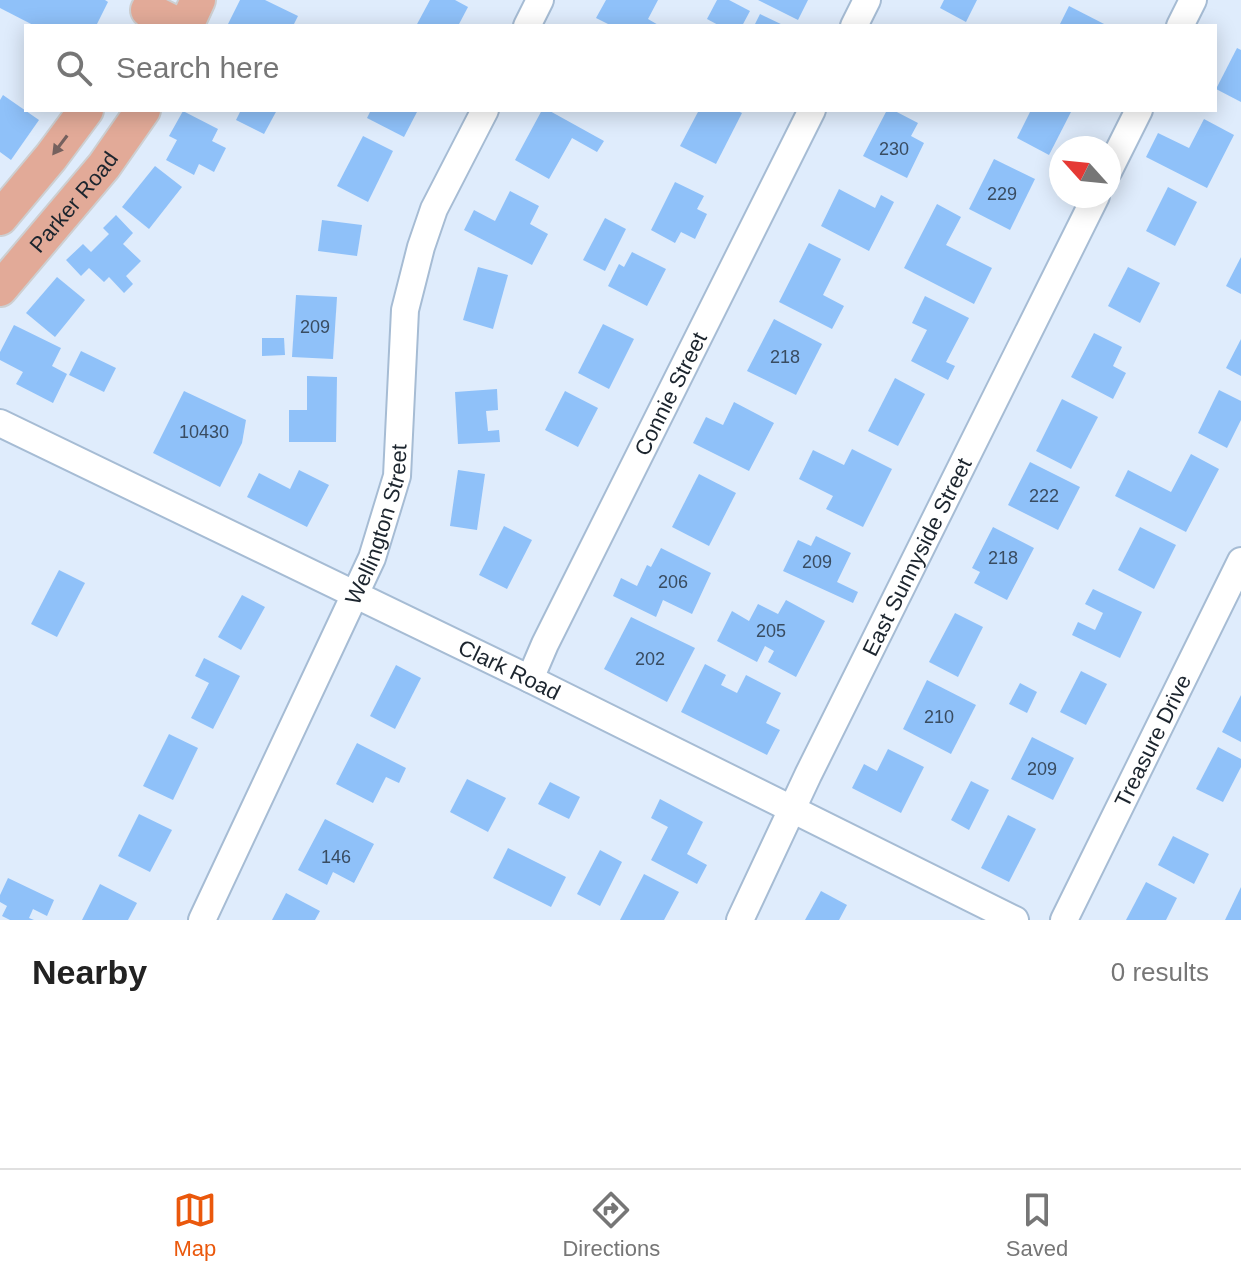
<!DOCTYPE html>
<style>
:root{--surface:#fff;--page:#f6f6f6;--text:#222;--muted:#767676;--line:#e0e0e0;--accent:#ea580c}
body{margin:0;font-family:Arial,sans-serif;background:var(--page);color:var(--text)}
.compass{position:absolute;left:1049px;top:136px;width:72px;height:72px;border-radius:50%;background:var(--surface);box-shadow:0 4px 20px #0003;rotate:297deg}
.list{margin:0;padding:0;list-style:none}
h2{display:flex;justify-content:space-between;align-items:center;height:104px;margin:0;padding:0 32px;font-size:34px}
h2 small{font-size:26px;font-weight:400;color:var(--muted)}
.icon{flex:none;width:44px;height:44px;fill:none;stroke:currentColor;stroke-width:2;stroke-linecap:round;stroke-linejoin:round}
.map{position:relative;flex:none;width:1241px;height:920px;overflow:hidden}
.search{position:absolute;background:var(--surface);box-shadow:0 4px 20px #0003;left:24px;right:24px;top:24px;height:88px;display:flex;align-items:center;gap:20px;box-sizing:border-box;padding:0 28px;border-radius:0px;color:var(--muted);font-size:30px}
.sheet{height:248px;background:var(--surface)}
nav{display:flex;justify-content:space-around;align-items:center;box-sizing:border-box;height:112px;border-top:2px solid var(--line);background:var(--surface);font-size:22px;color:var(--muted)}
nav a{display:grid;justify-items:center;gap:4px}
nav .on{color:var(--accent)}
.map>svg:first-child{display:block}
.building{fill:#8fc1f9}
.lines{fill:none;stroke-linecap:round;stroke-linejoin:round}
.minor-casing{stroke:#a6bcd4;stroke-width:30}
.major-casing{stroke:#cdcfd1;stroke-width:38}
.minor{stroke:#fff;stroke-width:26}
.major{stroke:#e2aa98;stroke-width:34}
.oneway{fill:#75615e}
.labels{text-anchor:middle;stroke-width:7;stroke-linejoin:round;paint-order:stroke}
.number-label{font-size:18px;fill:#394c61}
.street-label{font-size:22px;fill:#1c252e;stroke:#f4f9fe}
</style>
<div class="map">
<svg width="1241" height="920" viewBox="0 0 1241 920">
<rect width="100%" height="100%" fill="#dfecfc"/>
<!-- building -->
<g class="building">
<polygon points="0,0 105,0 108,2 96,26 35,26 0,8"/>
<polygon points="240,0 265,0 298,16 293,26 227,26"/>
<polygon points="430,0 455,0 468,7 458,26 416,26"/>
<polygon points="606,0 658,0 648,19 660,26 612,26 596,18"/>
<polygon points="717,0 729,0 750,11 742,26 720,26 707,19"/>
<polygon points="758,0 808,0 798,20"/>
<polygon points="944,0 977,0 966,22 940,8"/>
<polygon points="1069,6 1108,26 1059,26"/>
<polygon points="760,14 785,26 754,26"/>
<polygon points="1237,48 1241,50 1241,102 1216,89"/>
<polygon points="3,95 39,120 11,160 0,152 0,100"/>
<polygon points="241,110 277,110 264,134 236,120"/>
<polygon points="371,110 418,110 404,137 367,118"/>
<polygon points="542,110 548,110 604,141 597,152 572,138 549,179 515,160"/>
<polygon points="699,110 735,110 742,113 716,164 680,146"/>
<polygon points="887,110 893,110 918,123 911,136 924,143 907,178 863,156"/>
<polygon points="1031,110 1072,110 1049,155 1017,138"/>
<polygon points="183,111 218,129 212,141 226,148 214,172 199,164 194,175 166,160 177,140 169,136"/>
<polygon points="1204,119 1234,135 1207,188 1146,157 1158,133 1189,148"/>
<polygon points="363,136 393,151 368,202 337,186"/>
<polygon points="994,159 1035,179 1010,230 969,209"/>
<polygon points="155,166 182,187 149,229 122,207"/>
<polygon points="675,182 704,196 697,209 707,214 695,239 681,232 675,243 651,230"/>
<polygon points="1168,187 1197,202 1175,246 1146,231"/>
<polygon points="839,189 875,208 881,195 894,202 869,251 821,226"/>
<polygon points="510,191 539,206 530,224 548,234 532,265 464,230 474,210 495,221"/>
<polygon points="937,204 961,217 946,245 992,268 974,304 904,268"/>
<polygon points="116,215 133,233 123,244 141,261 126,276 133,284 124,293 109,277 104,282 89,268 81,276 66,260 83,244 91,252 109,234 103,228"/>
<polygon points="605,218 626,229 605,271 583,260"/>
<polygon points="322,220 362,225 357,256 318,251"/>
<polygon points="809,243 841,259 823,295 844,306 832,329 779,302"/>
<polygon points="632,252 666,269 647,306 608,286 619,264 624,267"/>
<polygon points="1241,257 1241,294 1226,286"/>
<polygon points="478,267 508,275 493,329 463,320"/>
<polygon points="1128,267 1160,283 1140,323 1108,306"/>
<polygon points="57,277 85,300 55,337 26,313"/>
<polygon points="296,295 337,297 333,359 292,357"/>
<polygon points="925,296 969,318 946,362 955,366 948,380 911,361 927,330 912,323"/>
<polygon points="774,319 822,344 796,395 747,371"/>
<polygon points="603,324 634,339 609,389 578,373"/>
<polygon points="14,325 61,348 52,366 67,374 53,403 16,384 23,372 0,360 0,352"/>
<polygon points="1094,333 1122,347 1113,366 1126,373 1113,399 1071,377"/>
<polygon points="262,338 284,338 285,355 262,356"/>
<polygon points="1241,339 1241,376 1226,368"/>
<polygon points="81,351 116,368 104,392 69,375"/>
<polygon points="307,376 337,377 336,442 289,442 289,410 307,410"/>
<polygon points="895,378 925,394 898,446 868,431"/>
<polygon points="497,389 498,410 486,411 488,431 499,430 500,442 458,444 455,392"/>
<polygon points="1219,390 1241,401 1241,420 1227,448 1198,433"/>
<polygon points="184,391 246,420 242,443 220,487 153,453"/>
<polygon points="565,391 598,408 578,447 545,430"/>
<polygon points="1062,399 1098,417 1071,469 1036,451"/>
<polygon points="734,402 774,423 749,471 693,443 706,417 723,425"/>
<polygon points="852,449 892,469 863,527 826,509 833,496 799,479 813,450 844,465"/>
<polygon points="1191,454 1219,469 1186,532 1115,496 1128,470 1171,492"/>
<polygon points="1030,462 1080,487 1058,530 1008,505"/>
<polygon points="299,470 329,485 307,527 247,497 259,473 290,489"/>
<polygon points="458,470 485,474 477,530 450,526"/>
<polygon points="699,474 736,493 709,546 672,527"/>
<polygon points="504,526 532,540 507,589 479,575"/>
<polygon points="993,527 1034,548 1007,600 974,583 980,572 972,568"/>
<polygon points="1140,527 1176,545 1154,589 1118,570"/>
<polygon points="816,536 851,553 837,582 858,592 853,603 783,571 798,540 811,546"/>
<polygon points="661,548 711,573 692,614 663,600 656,617 613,596 621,578 637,586 647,565 651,567"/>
<polygon points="59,570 85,583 57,637 31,624"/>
<polygon points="1093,589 1142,612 1120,658 1072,635 1078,622 1095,630 1103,613 1085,604"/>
<polygon points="242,595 265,607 241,650 218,637"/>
<polygon points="786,600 825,621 796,677 768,662 774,651 765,646 757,662 717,641 732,611 749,621 758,604 778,614"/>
<polygon points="955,613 983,627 958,677 929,662"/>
<polygon points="631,617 695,648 667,702 604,669"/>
<polygon points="204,658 240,676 213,729 191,718 209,683 195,676"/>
<polygon points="705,664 726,675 721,685 737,693 746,675 781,693 766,723 780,730 767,755 681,712"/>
<polygon points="396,665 421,678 395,729 370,716"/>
<polygon points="1081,671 1107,684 1086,725 1060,712"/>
<polygon points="927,680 976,705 951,754 903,729"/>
<polygon points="1020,683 1037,692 1027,713 1009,704"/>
<polygon points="1241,695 1241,742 1222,732"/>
<polygon points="169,734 198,748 173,800 143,786"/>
<polygon points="1032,737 1074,758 1053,800 1011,779"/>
<polygon points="357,743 406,768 399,783 386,777 373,803 336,784"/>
<polygon points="1218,747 1241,759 1241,767 1223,802 1196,789"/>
<polygon points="888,749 924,767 901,813 852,788 864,764 877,771"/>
<polygon points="467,779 506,798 488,832 450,812"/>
<polygon points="971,781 989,790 969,830 951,820"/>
<polygon points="550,782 580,797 569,819 538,804"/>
<polygon points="660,799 703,822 687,854 707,865 697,884 651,860 668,827 651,818"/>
<polygon points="139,814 172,830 150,872 118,856"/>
<polygon points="1008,815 1036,829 1009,882 981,868"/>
<polygon points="325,819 374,844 354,883 333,872 327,885 298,870"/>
<polygon points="1173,836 1209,854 1194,884 1158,865"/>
<polygon points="508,848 566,877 551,907 493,878"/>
<polygon points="600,850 622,862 600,906 577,894"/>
<polygon points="644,874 679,892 664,920 620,920"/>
<polygon points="8,878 54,900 47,916 33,909 29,918 34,920 10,920 2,916 7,906 0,902 0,895"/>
<polygon points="1146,882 1177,898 1166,920 1126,920"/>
<polygon points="100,884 137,903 128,920 82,920"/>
<polygon points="1241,887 1241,920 1225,920"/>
<polygon points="821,891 847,905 839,920 805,920"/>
<polygon points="286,893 320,911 315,920 272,920"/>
</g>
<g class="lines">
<defs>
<g id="minor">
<polyline points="527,26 540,0"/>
<polyline points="854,26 867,0"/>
<polyline points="1180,26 1193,0"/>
<polyline points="1109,170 1139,110"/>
<path id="s1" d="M 0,423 L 530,679 L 1015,920"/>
<path id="s2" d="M 530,679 L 545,644 L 812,110"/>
<path id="s3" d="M 202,920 L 372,558 L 397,476 L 405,310 L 421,247 L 434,209 L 485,110"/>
<path id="s4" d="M 740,920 L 808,775 L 1096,196"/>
<path id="s5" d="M 1064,920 L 1241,561"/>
</g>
<g id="major">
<polyline points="148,10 180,26"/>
<polyline points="186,26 198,0"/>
<polyline points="0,218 51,157 86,110"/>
<path id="s6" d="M 0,289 L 104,166 L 143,110"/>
</g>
</defs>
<!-- minor casing -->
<use href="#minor" class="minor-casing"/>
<!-- major casing -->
<use href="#major" class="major-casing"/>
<!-- minor -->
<use href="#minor" class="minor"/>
<!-- major -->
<use href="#major" class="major"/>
</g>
<!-- one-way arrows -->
<defs><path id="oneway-solid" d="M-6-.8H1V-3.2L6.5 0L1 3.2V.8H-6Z" transform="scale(2)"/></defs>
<use class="oneway" href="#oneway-solid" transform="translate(60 145) rotate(127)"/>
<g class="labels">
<!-- number labels -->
<g class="number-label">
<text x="894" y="155">230</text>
<text x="1002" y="200">229</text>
<text x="315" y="333">209</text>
<text x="785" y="363">218</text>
<text x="204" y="438">10430</text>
<text x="1044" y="502">222</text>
<text x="1003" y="564">218</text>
<text x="817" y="568">209</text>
<text x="673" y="588">206</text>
<text x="771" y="637">205</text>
<text x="650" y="665">202</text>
<text x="939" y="723">210</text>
<text x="1042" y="775">209</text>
<text x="336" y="863">146</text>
</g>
<!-- street labels -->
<g class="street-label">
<text dy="8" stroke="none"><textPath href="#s6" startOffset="114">Parker Road</textPath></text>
<text dy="8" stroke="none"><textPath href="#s2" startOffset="318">Connie Street</textPath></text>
<text dy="8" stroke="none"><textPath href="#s3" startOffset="434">Wellington Street</textPath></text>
<text dy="8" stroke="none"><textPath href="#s4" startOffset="404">East Sunnyside Street</textPath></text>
<text dy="8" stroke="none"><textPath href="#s1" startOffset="566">Clark Road</textPath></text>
<text dy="8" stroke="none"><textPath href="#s5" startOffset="200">Treasure Drive</textPath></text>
</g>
</g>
</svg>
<svg class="compass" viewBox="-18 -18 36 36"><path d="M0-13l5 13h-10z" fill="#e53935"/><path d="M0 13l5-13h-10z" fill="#767676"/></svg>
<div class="search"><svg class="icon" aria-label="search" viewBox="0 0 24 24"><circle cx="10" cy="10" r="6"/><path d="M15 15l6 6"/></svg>Search here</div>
</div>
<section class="sheet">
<h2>Nearby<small>0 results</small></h2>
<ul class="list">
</ul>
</section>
<nav>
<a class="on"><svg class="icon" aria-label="map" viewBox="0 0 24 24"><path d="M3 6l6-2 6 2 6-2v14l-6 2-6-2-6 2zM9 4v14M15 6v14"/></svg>Map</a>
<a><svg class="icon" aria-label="directions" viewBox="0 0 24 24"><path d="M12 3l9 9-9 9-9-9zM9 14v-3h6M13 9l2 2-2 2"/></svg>Directions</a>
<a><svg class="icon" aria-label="saved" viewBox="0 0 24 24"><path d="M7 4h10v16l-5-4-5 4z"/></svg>Saved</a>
</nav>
